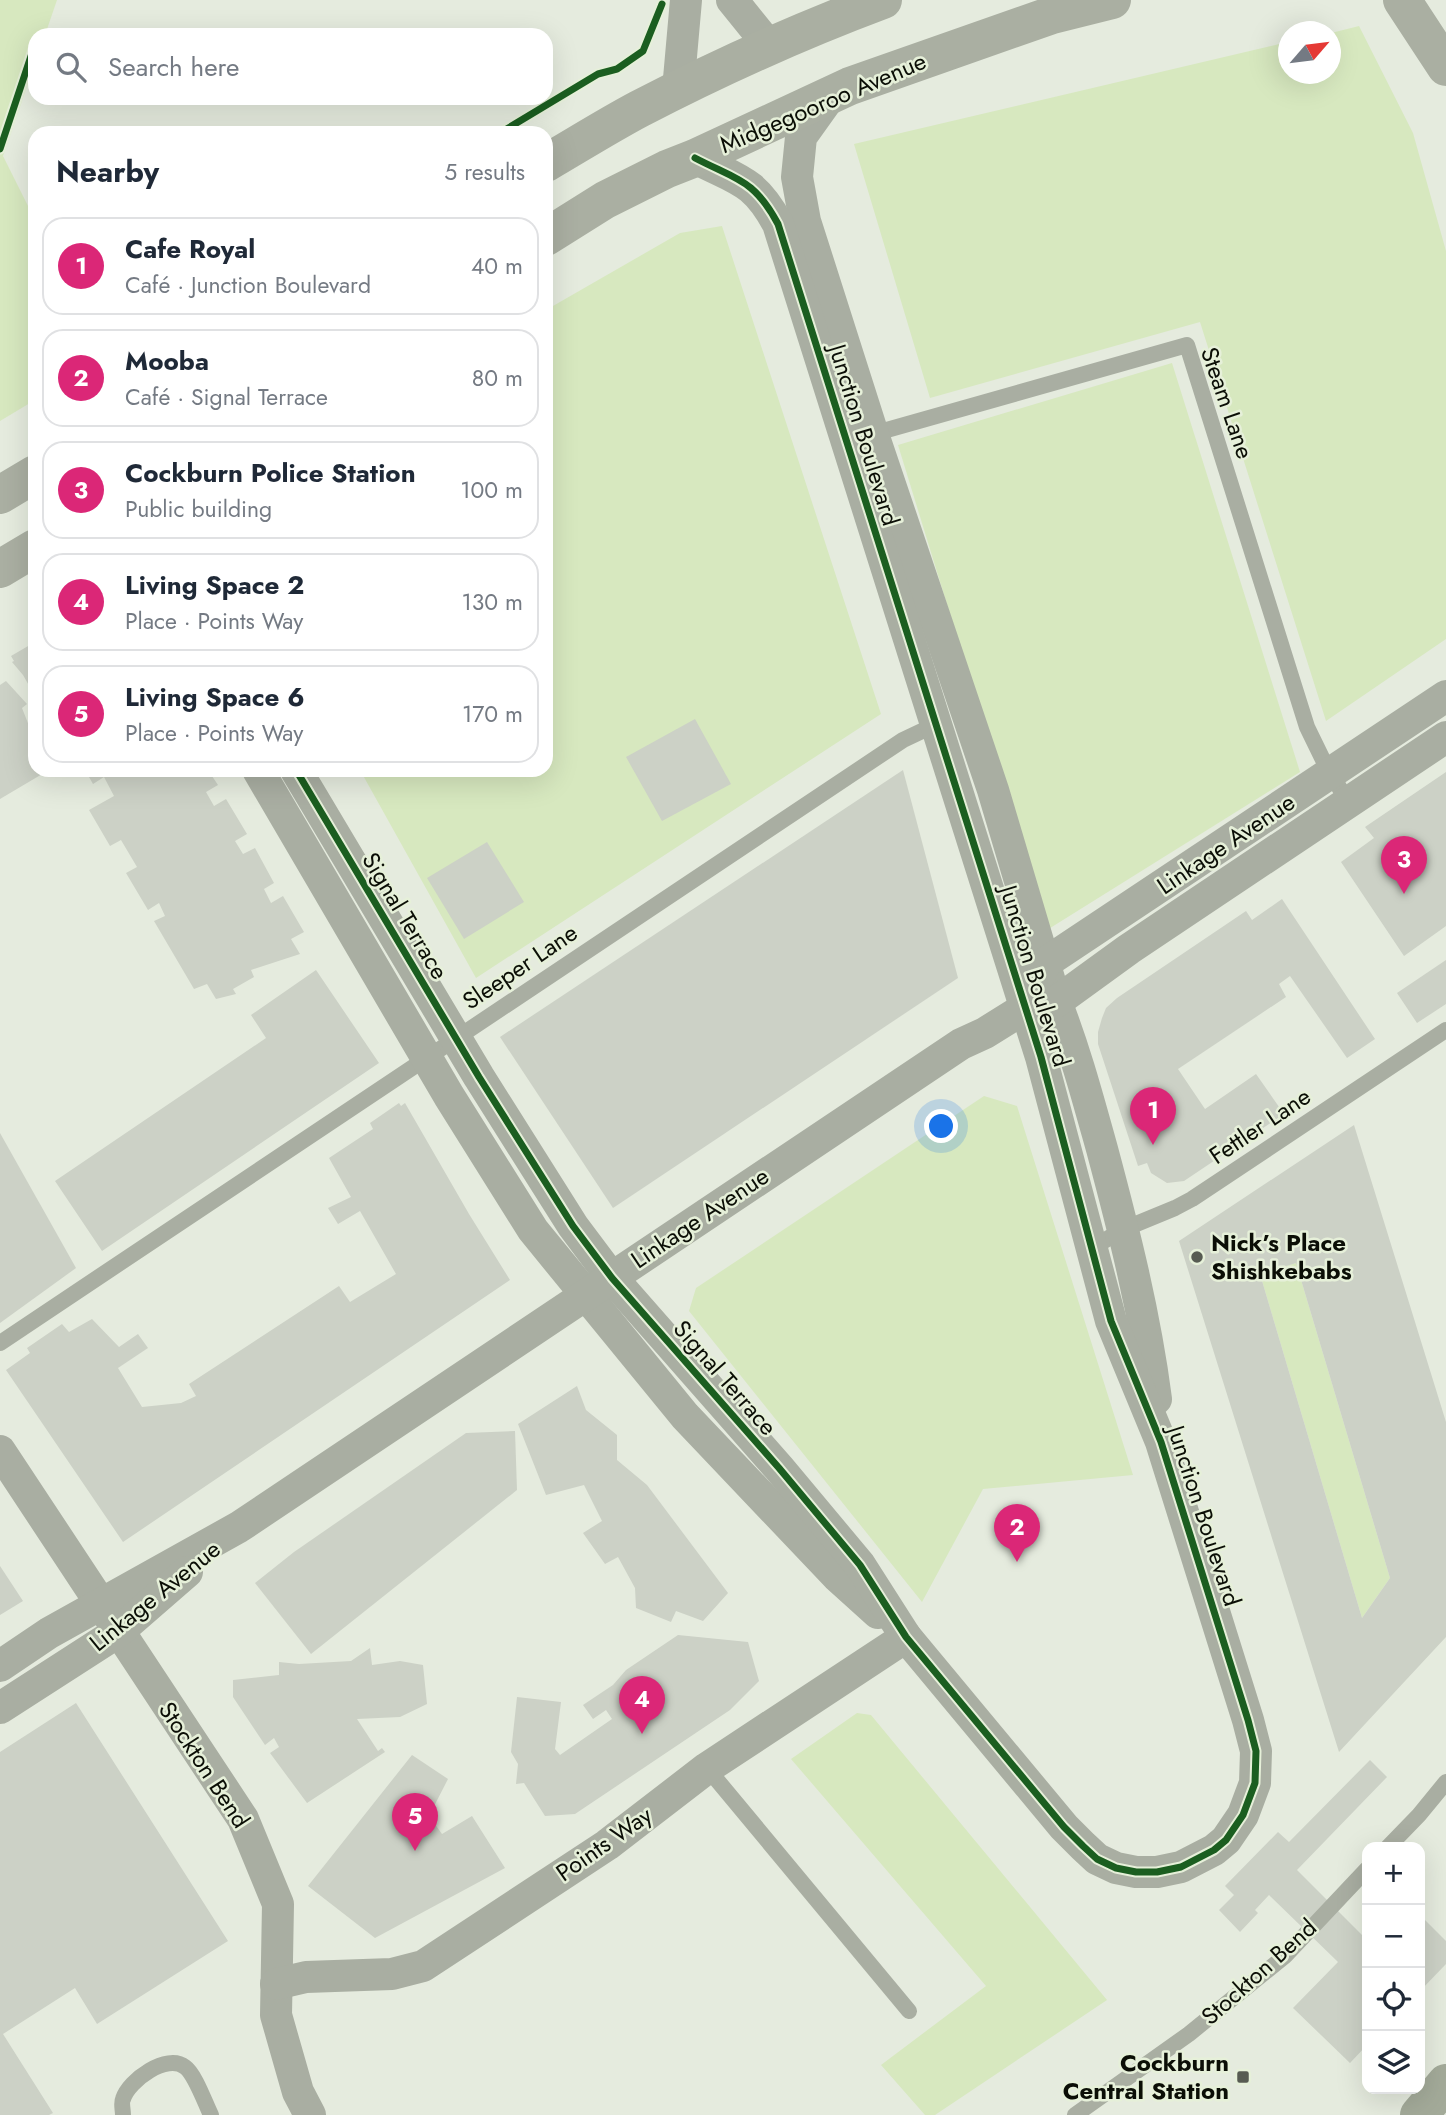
<!DOCTYPE html>
<meta charset="utf-8">
<style>
:root{--surface:#fff;--page:#f2f2f3;--text:#1f2937;--muted:#747a83;--line:#e0e1e3;--accent:#db2777}
body{margin:0;font-family:Jost,sans-serif;background:var(--page);color:var(--text)}
.controls{position:absolute;right:21px;bottom:21px;display:grid;overflow:hidden;border-radius:14px;box-shadow:0 7px 28px #0002}
.controls button{width:63px;height:63px;display:grid;place-items:center;padding:0;border:0;border-bottom:2px solid var(--line);background:var(--surface);color:var(--text);font:35px sans-serif}
.compass{position:absolute;left:1278px;top:21px;width:63px;height:63px;border-radius:50%;background:var(--surface);box-shadow:0 7px 28px #0002;rotate:62deg}
.you{position:absolute;left:942px;top:1127px;width:24px;height:24px;margin:-18px;border:5px solid #fff;border-radius:50%;background:#1a73e8;box-shadow:0 0 0 10px #1a73e833}
.badge{display:grid;place-items:center;width:46px;height:46px;border-radius:50%;background:var(--accent);color:#fff;font-size:23px;font-weight:700}
.pin{position:absolute;translate:-50% -58px;filter:drop-shadow(0 2px 4px #0008)}
.pin::after{content:'';position:absolute;top:37px;width:24px;height:21px;background:inherit;clip-path:polygon(0 0,100% 0,50% 100%)}
.list{margin:0;padding:0;list-style:none}
h2{display:flex;justify-content:space-between;align-items:center;height:91px;margin:0;padding:0 28px;font-size:30px}
h2 small{font-size:23px;font-weight:400;color:var(--muted)}
.list li{display:grid;grid-template-columns:46px 1fr auto;gap:21px;align-items:center;box-sizing:border-box;height:98px;margin:0 14px 14px;padding:0 14px;border:2px solid var(--line);border-radius:21px}
.list b{display:block;font-size:26px;white-space:nowrap}
.list p{margin:0;font-size:23px;white-space:nowrap;color:var(--muted)}
.list em{font-size:23px;font-style:normal;color:var(--muted)}
.icon{flex:none;width:38px;height:38px;fill:none;stroke:currentColor;stroke-width:2;stroke-linecap:round;stroke-linejoin:round}
.map{position:relative;flex:none;width:1446px;height:2115px;overflow:hidden}
.search{position:absolute;background:var(--surface);box-shadow:0 7px 28px #0002;left:28px;top:28px;width:525px;height:77px;display:flex;align-items:center;gap:18px;box-sizing:border-box;padding:0 24px;border-radius:21px;color:var(--muted);font-size:26px}
.panel{position:absolute;background:var(--surface);box-shadow:0 7px 28px #0002;left:28px;top:126px;width:525px;height:651px;border-radius:21px}
.map>svg:first-child{display:block}
.green{fill:#d7e8bf}
.building{fill:#ccd1c6;fill-rule:evenodd}
.lines{fill:none;stroke-linecap:round;stroke-linejoin:round}
.service{stroke:#a9aea2;stroke-width:16}
.minor{stroke:#a9aea2;stroke-width:32}
.primary{stroke:#aaafa2;stroke-width:38}
.motorway{stroke:#a3aa99;stroke-width:38}
.cycleway-casing{stroke:#e6f0d9;stroke-width:11}
.cycleway{stroke:#1b5e20;stroke-width:7}
.poi-dot{fill:#575b52;stroke:#e6f0d9;stroke-width:2.5}
.labels{text-anchor:middle;stroke-width:5;stroke-linejoin:round;paint-order:stroke}
.street-label{font-size:24px;fill:#0b0e06;stroke:#e6f0d9}
.poi-label{font-size:24px;font-weight:bold;fill:#0b0e06;stroke:#e6f0d9;text-anchor:start}
</style>
<div class="map">
<svg width="1446" height="2115" viewBox="0 0 1446 2115">
<rect width="100%" height="100%" fill="#e5ebde"/>
<!-- green -->
<g class="green">
<polygon points="0,0 57,0 45,35 35,35 35,63 3,156 35,220 35,400 0,421"/>
<polygon points="1359,26 1413,133 1446,251 1446,639 1326,721 1200,322 930,398 854,144 1288,42 1288,74 1330,74 1331,33"/>
<polygon points="722,226 881,714 476,978 360,770 546,770 546,310 680,233"/>
<polygon points="1172,363 1300,772 1047,930 898,445"/>
<polygon points="984,1096 1017,1106 1133,1475 983,1489 922,1602 689,1311 696,1288"/>
<polygon points="1296,1263 1390,1578 1362,1618 1260,1274"/>
<polygon points="857,1713 871,1715 1107,2000 935,2115 925,2115 881,2065 986,1986 791,1759"/>
</g>
<!-- building -->
<g class="building">
<polygon points="35,642 35,696 23,675 12,662 14,661 11,656"/>
<polygon points="6,681 27,704 22,708 35,741 35,770 49,770 0,799 0,685"/>
<polygon points="695,719 731,784 662,821 626,757"/>
<polygon points="85,770 208,770 218,785 206,792 214,806 226,799 247,834 235,841 243,854 255,848 274,883 264,889 271,903 283,896 304,932 291,939 300,954 251,970 254,977 233,989 236,994 216,999 207,984 194,989 154,921 165,916 159,903 148,910 126,873 137,867 121,840 110,846 89,810 114,796 104,777 93,784"/>
<polygon points="903,770 958,978 613,1208 500,1037"/>
<polygon points="1446,772 1446,926 1404,956 1341,862 1374,838 1365,827"/>
<polygon points="487,842 524,902 464,939 427,878"/>
<polygon points="1282,899 1375,1039 1347,1058 1290,976 1279,984 1286,997 1178,1069 1205,1109 1256,1074 1284,1114 1184,1181 1167,1183 1151,1173 1147,1163 1138,1166 1098,1044 1098,1032 1102,1018 1106,1008 1117,998 1246,911 1252,920"/>
<polygon points="1446,960 1446,1004 1417,1023 1397,993"/>
<polygon points="316,970 379,1063 102,1251 55,1181 266,1038 251,1015"/>
<polygon points="399,1103 401,1106 405,1103 469,1214 510,1280 123,1542 6,1370 30,1353 27,1348 62,1324 69,1332 92,1319 119,1347 138,1334 148,1348 118,1368 142,1407 181,1403 196,1396 189,1384 339,1286 350,1302 396,1274 360,1211 338,1224 328,1208 351,1197 329,1158 373,1129 370,1123"/>
<path d="M 1354,1125 L 1446,1422 L 1446,1637 L 1339,1752 L 1179,1241 ZM 1296,1263 L 1390,1578 L 1362,1618 L 1260,1274 Z"/>
<polygon points="0,1133 76,1268 0,1323"/>
<polygon points="577,1386 586,1410 617,1435 617,1460 647,1485 728,1593 703,1621 676,1611 671,1622 636,1608 635,1588 618,1557 605,1564 583,1533 602,1521 584,1485 546,1495 518,1424"/>
<polygon points="515,1431 517,1490 311,1654 255,1583 294,1552 466,1433"/>
<polygon points="0,1566 23,1601 0,1615"/>
<polygon points="678,1635 748,1642 759,1681 730,1710 575,1814 545,1816 524,1783 516,1784 518,1764 511,1752 517,1697 561,1702 555,1749 560,1755 612,1719 606,1710 593,1719 583,1705 613,1685 626,1670"/>
<polygon points="370,1648 372,1665 400,1661 423,1665 427,1704 400,1717 357,1719 378,1751 382,1748 385,1752 307,1803 270,1753 279,1747 274,1738 265,1745 233,1697 233,1680 279,1675 279,1662 299,1664 351,1661"/>
<polygon points="76,1703 228,1941 97,2024 75,1988 3,2034 53,2113 49,2115 0,2115 0,1752"/>
<polygon points="412,1755 448,1779 429,1816 442,1834 472,1816 505,1868 375,1938 308,1886"/>
<polygon points="1370,1760 1387,1777 1297,1870 1363,1936 1367,1932 1367,2045 1350,2063 1293,2008 1338,1962 1269,1895 1255,1910 1258,1913 1240,1932 1219,1910 1234,1895 1225,1886 1278,1832 1289,1842"/>
<polygon points="1420,1915 1446,1941 1446,1964 1420,1991"/>
</g>
<g class="lines">
<!-- service -->
<g class="service">
<polyline points="869,435 1187,345 1307,727 1325,764 1348,802"/>
<polyline points="1092,1248 1124,1229 1175,1208 1192,1199 1446,1030"/>
<polyline points="0,1343 903,740 941,722"/>
<polyline points="707,1768 909,2011"/>
<polyline points="1388,1847 1419,1815 1446,1782"/>
<path d="M 123,2115 C 123,2110 121,2103 123,2099 C 129,2080 167,2053 185,2067 C 195,2074 205,2103 211,2115"/>
<polyline points="1075,2115 1189,2034 1285,1956 1367,1869"/>
</g>
<!-- minor -->
<g class="minor">
<polyline points="732,0 770,47"/>
<polyline points="678,90 686,0"/>
<path d="M 831,95 L 801,137 L 797,177 L 805,221 L 873,434 L 993,790 L 1056,1002 C 1075,1050 1088,1099 1102,1149 C 1124,1231 1145,1314 1156,1399"/>
<polyline points="258,770 449,1096 533,1230 685,1416 837,1576 878,1613"/>
<path d="M 296,770 L 479,1077 L 573,1226 L 612,1278 L 779,1468 L 860,1565 L 906,1637 L 1064,1827 L 1083,1846 L 1097,1859 L 1116,1868 L 1136,1872 L 1157,1872 L 1181,1867 L 1214,1850 L 1226,1840 L 1243,1815 L 1255,1783 L 1256,1751 L 1248,1720 L 1161,1442 L 1111,1321 L 1041,1057 L 778,224 C 754,179 737,180 695,158"/>
<polyline points="1037,981 1045,963 1446,696"/>
<polyline points="0,1451 243,1819 278,1904 276,2015 298,2092 310,2115"/>
<polyline points="0,1666 49,1633 239,1527 961,1044 985,1033 1025,1008 1056,1002 1129,949 1446,737"/>
<polyline points="0,1708 118,1632 187,1572"/>
<polyline points="276,1984 306,1977 392,1974 423,1966 607,1845 707,1768 906,1637"/>
</g>
<!-- primary -->
<g class="primary">
<polyline points="1402,0 1446,67"/>
<path d="M 546,163 C 577,145 607,126 639,109 C 718,68 800,31 883,0"/>
<polyline points="546,237 605,200 667,169 695,158 850,86 1052,15 1112,0"/>
<polyline points="0,495 35,474"/>
<polyline points="0,569 35,548"/>
</g>
<!-- motorway -->
<polyline class="motorway" points="1419,2115 1446,2083"/>
<defs>
<g id="cycleway">
<polyline points="500,133 598,74 617,69 643,51 662,4"/>
<polyline points="0,149 35,44"/>
<path d="M 296,770 L 479,1077 L 573,1226 L 612,1278 L 779,1468 L 860,1565 L 906,1637 L 1064,1827 L 1083,1846 L 1097,1859 L 1116,1868 L 1136,1872 L 1157,1872 L 1181,1867 L 1214,1850 L 1226,1840 L 1243,1815 L 1255,1783 L 1256,1751 L 1248,1720 L 1161,1442 L 1111,1321 L 1041,1057 L 778,224 C 754,179 737,180 695,158"/>
</g>
</defs>
<!-- cycleway casing -->
<use href="#cycleway" class="cycleway-casing"/>
<!-- cycleway -->
<use href="#cycleway" class="cycleway"/>
</g>
<!-- markers -->
<g class="poi-dot">
<circle cx="1197" cy="1257" r="7"/>
<rect x="1236" y="2070" width="14" height="14" rx="3.5"/>
</g>
<g class="labels">
<!-- street labels -->
<g class="street-label">
<text transform="translate(823 103) rotate(-23)" y="8">Midgegooroo Avenue</text>
<text transform="translate(1227 403) rotate(71)" y="8">Steam Lane</text>
<text transform="translate(864 435) rotate(73)" y="8">Junction Boulevard</text>
<text transform="translate(1226 844) rotate(-34)" y="8">Linkage Avenue</text>
<text transform="translate(405 916) rotate(59)" y="8">Signal Terrace</text>
<text transform="translate(520 967) rotate(-34)" y="8">Sleeper Lane</text>
<text transform="translate(1035 976) rotate(73)" y="8">Junction Boulevard</text>
<text transform="translate(1260 1126) rotate(-34)" y="8">Fettler Lane</text>
<text transform="translate(700 1218) rotate(-34)" y="8">Linkage Avenue</text>
<text transform="translate(725 1378) rotate(49)" y="8">Signal Terrace</text>
<text transform="translate(1204 1516) rotate(72)" y="8">Junction Boulevard</text>
<text transform="translate(155 1596) rotate(-39)" y="8">Linkage Avenue</text>
<text transform="translate(204 1765) rotate(57)" y="8">Stockton Bend</text>
<text transform="translate(604 1844) rotate(-35)" y="8">Points Way</text>
<text transform="translate(1259 1972) rotate(-42)" y="8">Stockton Bend</text>
</g>
<!-- poi labels -->
<g class="poi-label">
<text x="1211" y="1251">Nick’s Place<tspan x="1211" dy="28">Shishkebabs</tspan></text>
<text x="1229" y="2071" text-anchor="end">Cockburn<tspan x="1229" dy="28">Central Station</tspan></text>
</g>
</g>
</svg>
<div class="controls">
<button>+</button>
<button>−</button>
<button><svg class="icon" aria-label="locate" viewBox="0 0 24 24"><circle cx="12" cy="12" r="6"/><path d="M12 2v4M12 18v4M2 12h4M18 12h4"/></svg></button>
<button><svg class="icon" aria-label="layers" viewBox="0 0 24 24"><path d="M12 4l9 5-9 5-9-5zM3 14l9 5 9-5"/></svg></button>
</div>
<svg class="compass" viewBox="-18 -18 36 36"><path d="M0-13l5 13h-10z" fill="#e53935"/><path d="M0 13l5-13h-10z" fill="#747a83"/></svg>
<div class="you"></div>
<div class="pin badge" style="left:1153px;top:1145px">1</div>
<div class="pin badge" style="left:1017px;top:1562px">2</div>
<div class="pin badge" style="left:1404px;top:894px">3</div>
<div class="pin badge" style="left:642px;top:1734px">4</div>
<div class="pin badge" style="left:415px;top:1851px">5</div>
<div class="search"><svg class="icon" aria-label="search" viewBox="0 0 24 24"><circle cx="10" cy="10" r="6"/><path d="M15 15l6 6"/></svg>Search here</div>
<section class="panel">
<h2>Nearby<small>5 results</small></h2>
<ul class="list">
<li><span class="badge">1</span><div><b>Cafe Royal</b><p>Café · Junction Boulevard</p></div><em>40 m</em></li>
<li><span class="badge">2</span><div><b>Mooba</b><p>Café · Signal Terrace</p></div><em>80 m</em></li>
<li><span class="badge">3</span><div><b>Cockburn Police Station</b><p>Public building</p></div><em>100 m</em></li>
<li><span class="badge">4</span><div><b>Living Space 2</b><p>Place · Points Way</p></div><em>130 m</em></li>
<li><span class="badge">5</span><div><b>Living Space 6</b><p>Place · Points Way</p></div><em>170 m</em></li>
</ul>
</section>
</div>
